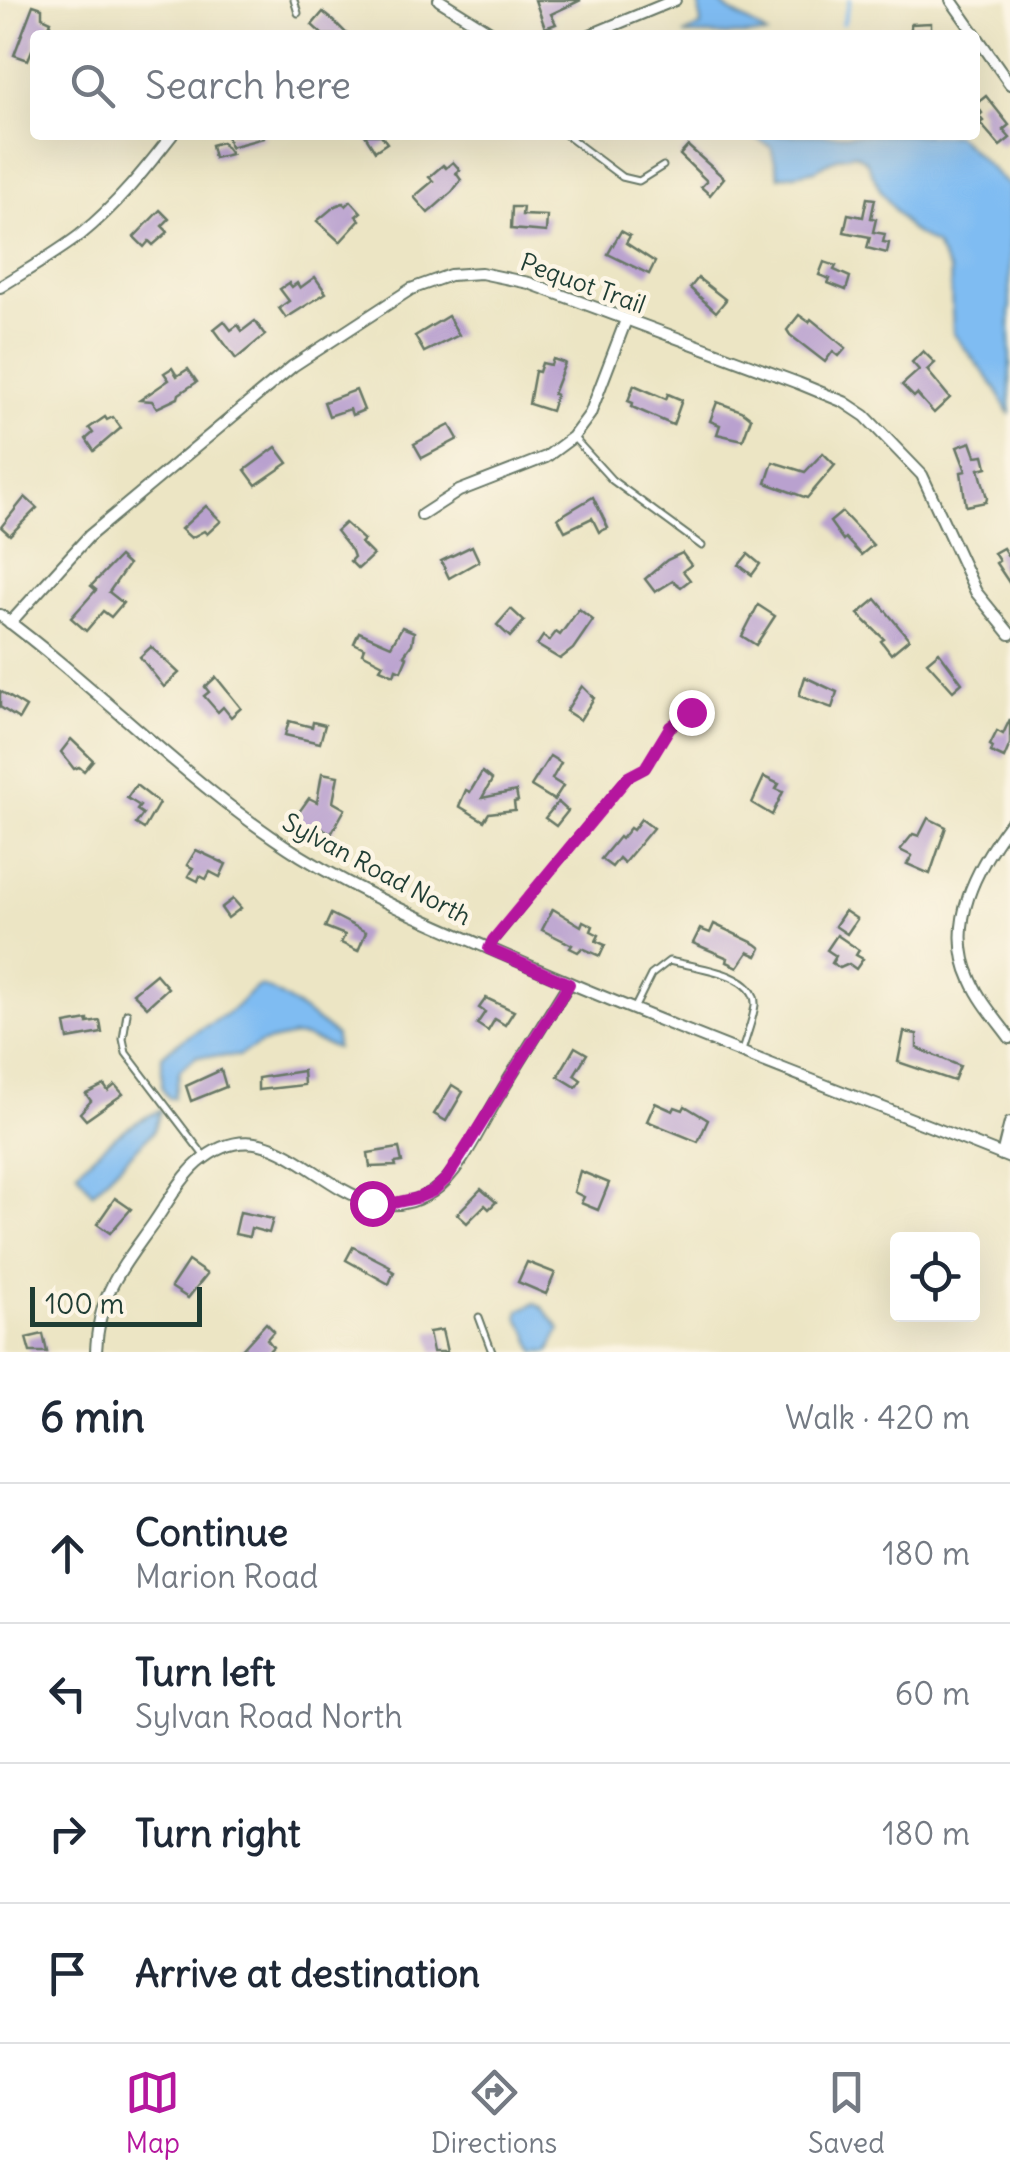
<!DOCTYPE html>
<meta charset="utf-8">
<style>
:root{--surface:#fff;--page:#f2f2f3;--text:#1f2937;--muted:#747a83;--line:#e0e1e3;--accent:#b5179e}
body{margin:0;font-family:Delius,sans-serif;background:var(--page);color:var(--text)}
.controls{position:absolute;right:30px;bottom:30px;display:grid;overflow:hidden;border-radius:10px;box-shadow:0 10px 40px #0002}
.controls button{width:90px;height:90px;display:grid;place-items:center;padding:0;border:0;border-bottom:2px solid var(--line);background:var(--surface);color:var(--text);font:50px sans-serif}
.scale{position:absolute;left:30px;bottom:25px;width:172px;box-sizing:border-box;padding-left:10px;border:5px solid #1f3d34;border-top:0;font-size:28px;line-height:35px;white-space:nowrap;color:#1f3d34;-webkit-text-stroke:8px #fcf5e5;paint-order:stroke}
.stop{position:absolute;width:30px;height:30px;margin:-22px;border:8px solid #b5179e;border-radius:50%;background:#fff}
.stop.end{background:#b5179e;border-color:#fff;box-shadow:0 2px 10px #0008}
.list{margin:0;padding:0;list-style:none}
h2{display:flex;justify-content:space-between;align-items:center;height:130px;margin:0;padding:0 40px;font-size:42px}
h2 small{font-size:32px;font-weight:400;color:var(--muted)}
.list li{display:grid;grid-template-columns:65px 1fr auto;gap:30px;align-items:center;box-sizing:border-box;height:140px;padding:0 40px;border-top:2px solid var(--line)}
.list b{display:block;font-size:38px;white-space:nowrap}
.list p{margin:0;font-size:32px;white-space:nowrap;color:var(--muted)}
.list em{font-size:32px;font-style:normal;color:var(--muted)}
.icon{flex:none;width:55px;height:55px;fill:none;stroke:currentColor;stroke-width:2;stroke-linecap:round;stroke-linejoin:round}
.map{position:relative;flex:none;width:1010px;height:1352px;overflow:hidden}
.search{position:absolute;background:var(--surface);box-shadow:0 10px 40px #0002;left:30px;right:30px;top:30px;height:110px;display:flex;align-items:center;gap:25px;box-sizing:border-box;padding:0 35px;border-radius:10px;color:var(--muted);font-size:38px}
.sheet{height:690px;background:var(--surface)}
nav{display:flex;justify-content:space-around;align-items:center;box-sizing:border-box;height:140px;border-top:2px solid var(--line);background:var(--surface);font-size:28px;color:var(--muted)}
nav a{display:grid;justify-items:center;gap:5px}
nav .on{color:var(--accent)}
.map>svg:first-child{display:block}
.water{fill:#7fbcf2;stroke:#4f7c93;stroke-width:2.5}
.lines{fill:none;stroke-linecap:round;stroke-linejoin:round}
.stream{stroke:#7fbcf2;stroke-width:4}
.building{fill:#b9a1cf}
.lane-casing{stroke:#677866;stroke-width:9}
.street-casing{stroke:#677866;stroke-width:14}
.lane{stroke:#fff;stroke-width:5}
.street{stroke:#fff;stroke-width:10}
.route{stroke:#b5179e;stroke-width:12}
.labels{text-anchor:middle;stroke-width:9;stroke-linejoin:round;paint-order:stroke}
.street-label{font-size:25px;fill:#1f3d34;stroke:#fcf5e5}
</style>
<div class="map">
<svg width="1010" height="1352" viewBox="0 0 1010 1352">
<rect width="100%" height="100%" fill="#fcf5e5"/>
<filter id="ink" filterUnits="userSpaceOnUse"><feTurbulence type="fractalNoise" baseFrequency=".01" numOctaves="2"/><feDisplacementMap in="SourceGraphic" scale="20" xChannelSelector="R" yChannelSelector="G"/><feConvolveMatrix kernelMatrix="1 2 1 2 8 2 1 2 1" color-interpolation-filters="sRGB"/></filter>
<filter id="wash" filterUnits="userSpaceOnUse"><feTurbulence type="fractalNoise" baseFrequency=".0048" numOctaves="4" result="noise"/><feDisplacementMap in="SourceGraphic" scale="40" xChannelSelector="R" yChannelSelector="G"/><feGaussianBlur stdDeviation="2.25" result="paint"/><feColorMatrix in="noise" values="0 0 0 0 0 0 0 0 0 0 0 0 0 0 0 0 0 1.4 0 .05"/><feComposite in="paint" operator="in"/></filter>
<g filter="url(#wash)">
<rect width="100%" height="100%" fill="#ece5c4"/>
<!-- water -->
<g class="water">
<path d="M 699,0 L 716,0 C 732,16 750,20 767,35 L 684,35 L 701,26 Z"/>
<polygon points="751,135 956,135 1007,184 1010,187 1010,415 995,387 953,333 950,271 935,245 909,229 882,193 866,161 855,154 839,157 815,170 779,177 771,147"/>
<path d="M 260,986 C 274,988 323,1025 336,1036 L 336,1048 L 305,1037 L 294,1036 L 262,1043 L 238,1056 L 197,1056 L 180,1070 L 174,1098 L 169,1098 L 162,1089 L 162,1056 C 184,1034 212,1026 236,1007 C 245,999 249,991 260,986 Z"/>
<path d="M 161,1110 L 153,1132 L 92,1193 L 77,1171 C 107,1142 123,1127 161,1110 Z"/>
<polygon points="535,1303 543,1308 560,1329 549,1352 535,1352 527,1331 518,1318 520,1310"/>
</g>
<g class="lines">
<!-- stream -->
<polyline class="stream" points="843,24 850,0"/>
</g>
<g id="blocks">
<!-- building -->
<g class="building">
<polygon points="535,0 581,0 551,14 556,24 545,28"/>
<polygon points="33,5 42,8 42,17 51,21 47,32 43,30 41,35 35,35 35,51 32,50 28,60 14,55"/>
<polygon points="323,12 334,21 348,35 323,35 312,25"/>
<polygon points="931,23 931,35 911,35 911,24"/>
<polygon points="986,96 1009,125 1003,130 1010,138 1000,146 980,123 983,121 979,116 982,113 976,104"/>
<polygon points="227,135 263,135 264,138 230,147"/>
<polygon points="365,135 381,135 387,143 375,151"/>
<polygon points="222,142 231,154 214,158 211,145"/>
<polygon points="688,146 724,178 710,195 701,187 707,181 680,155"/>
<polygon points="453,162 460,170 456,173 461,180 452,192 428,213 414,197 433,181 429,177 443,165 446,168"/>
<polygon points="867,198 875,199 871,218 876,219 873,232 885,234 883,242 889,243 887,253 867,248 870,237 844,232 848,214 863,217"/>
<polygon points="351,201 361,212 356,216 360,220 340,242 317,221 335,206 343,203 346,206"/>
<polygon points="512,207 523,207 522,215 547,216 546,232 511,229"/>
<polygon points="160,210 169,219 162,226 168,232 153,245 149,241 144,247 134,237"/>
<polygon points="621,231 630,236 626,243 655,262 649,274 608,254"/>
<polygon points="824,262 836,266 834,270 850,277 846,290 828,283 830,279 819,275"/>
<polygon points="315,277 326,293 286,318 279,308 289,301 280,289 289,283 292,287 297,283 300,288"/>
<polygon points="698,278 726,300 716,312 690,288"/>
<polygon points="799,315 809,322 811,319 846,348 839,356 833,351 825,362 790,335 787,330"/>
<polygon points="448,316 459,335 424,352 415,336"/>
<polygon points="224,321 231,330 238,325 242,331 255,321 265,335 236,359 214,329"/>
<polygon points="923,351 935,363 927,370 950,398 934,413 917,394 914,397 902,385 919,370 912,362"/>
<polygon points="553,359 565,363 553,394 556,395 551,411 529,404 535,371 539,372 542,363 551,365"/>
<polygon points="172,368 177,376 188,369 197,382 179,394 178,398 157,408 152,401 140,400 169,380 164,373"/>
<polygon points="634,385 666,399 668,394 682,400 673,425 632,407 633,403 628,401"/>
<polygon points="356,390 364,410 352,415 350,409 329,416 324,402"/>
<polygon points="717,402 742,411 751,418 743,440 717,434 720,425 710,421"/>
<polygon points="105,417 107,420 113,417 121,428 94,451 86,439 93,433 89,428"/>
<polygon points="450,425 458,439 422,458 414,444"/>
<polygon points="971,442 976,456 984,455 987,467 979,469 987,498 986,502 966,506 961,472 966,471 957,447"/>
<polygon points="276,447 288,463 256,485 245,470"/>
<polygon points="823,453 835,465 807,498 766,483 773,462 805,472"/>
<polygon points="25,497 37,508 10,535 1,527"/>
<polygon points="593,497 608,528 599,532 592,518 565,531 558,518"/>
<polygon points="206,506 221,521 207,534 204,531 191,538 181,529"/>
<polygon points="842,512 873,545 861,555 845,538 843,540 830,522"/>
<polygon points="345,523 364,540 361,543 373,555 358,569 350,561 354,557 352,551 336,531"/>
<polygon points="472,546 479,561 449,578 441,561"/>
<polygon points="1003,548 1010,559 1010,584 996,563 999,561 994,553"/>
<polygon points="682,553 691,565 683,571 690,580 681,587 673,581 655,592 645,579 667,560"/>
<polygon points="748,554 760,564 752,575 739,565"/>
<polygon points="119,557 128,565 109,592 123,603 111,617 103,611 86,631 71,618 96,590 91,586"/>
<polygon points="876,599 909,639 891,654 881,641 884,639 858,614"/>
<polygon points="758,605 775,616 756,645 742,636"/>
<polygon points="511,609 524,621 510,637 497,625"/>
<polygon points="579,609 593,620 573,649 560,659 537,645 543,636 549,641 556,632 560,635"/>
<polygon points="402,627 414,632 412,644 404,655 407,657 401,671 396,669 394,675 380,669 383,664 362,653 364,648 354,643 359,632 391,646"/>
<polygon points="151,647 179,673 164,687 140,657"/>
<polygon points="939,652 962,683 953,691 927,662"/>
<polygon points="216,677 241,708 231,717 223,707 218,712 204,696 209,692 205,687"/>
<polygon points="805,677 837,692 832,708 799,696"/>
<polygon points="582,686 594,698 580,720 566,711"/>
<polygon points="0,691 26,707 19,719 0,707"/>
<polygon points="1010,719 1010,744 1004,758 991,752 993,747 990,745 997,731 1003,734"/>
<polygon points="289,721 312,727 313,722 325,725 320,743 285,735"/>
<polygon points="71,739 93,760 84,771 79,767 74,769 61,752"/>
<polygon points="550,756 561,763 552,779 563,786 554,800 531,786"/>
<polygon points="482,772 492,780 482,798 516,791 518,801 514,802 515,810 489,813 484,821 459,806 466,790 470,792"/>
<polygon points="322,773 338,776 333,802 345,809 331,834 318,826 313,834 308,830 305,835 289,826 309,798 317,802"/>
<polygon points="764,777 779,784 776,789 783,792 772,815 752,803"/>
<polygon points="136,785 159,803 144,829 136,824 143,814 137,810 140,806 127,798"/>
<polygon points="558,802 568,811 556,826 545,818"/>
<polygon points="928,818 946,827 930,874 907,864 912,856 900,850 913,834 919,836"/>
<polygon points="641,819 653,828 624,863 619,858 612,867 601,859 619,837 621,839 630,828 633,830"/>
<polygon points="196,850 226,864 220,877 210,872 206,879 200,876 198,881 188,876 193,868 187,865"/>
<polygon points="233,899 241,908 228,918 221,908"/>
<polygon points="553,909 581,926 583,921 593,926 591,931 599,935 596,941 605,945 600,956 582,948 578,952 570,948 572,945 542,930"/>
<polygon points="845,911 857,919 847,934 835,926"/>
<polygon points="331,914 366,932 358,951 341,943 345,935 325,927"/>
<polygon points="714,924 756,944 761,948 757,956 748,952 738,967 727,962 728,958 693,943 700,929 710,933"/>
<polygon points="837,935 859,950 856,955 863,959 856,969 849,964 840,968 832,963 836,956 827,950"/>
<polygon points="156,974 168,988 147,1007 133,993"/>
<polygon points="486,998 514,1011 505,1025 495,1019 488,1031 477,1024 485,1012 479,1008"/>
<polygon points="88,1020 88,1023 100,1021 102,1033 68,1039 65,1024"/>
<polygon points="904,1032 917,1034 917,1048 960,1066 954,1081 898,1062"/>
<polygon points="575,1047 587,1054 574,1075 581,1080 576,1087 558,1076"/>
<polygon points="221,1070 226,1087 191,1101 186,1086"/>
<polygon points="303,1071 304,1085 258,1090 258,1078"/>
<polygon points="104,1085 108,1091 115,1085 123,1094 86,1120 80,1113 91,1101 86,1094"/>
<polygon points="452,1085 463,1092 446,1121 434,1114"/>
<polygon points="655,1103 673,1111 675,1107 683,1110 685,1106 708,1120 698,1142 647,1121"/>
<polygon points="399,1148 402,1162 395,1163 396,1166 370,1167 368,1153"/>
<polygon points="580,1171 609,1183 598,1210 581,1203 584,1197 574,1192"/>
<polygon points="481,1189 496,1202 489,1209 485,1205 467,1223 457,1214"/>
<polygon points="115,1198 131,1209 110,1233 97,1224"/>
<polygon points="240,1212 273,1219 269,1233 251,1228 249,1237 235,1234"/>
<polygon points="353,1247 390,1266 389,1269 394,1272 389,1284 346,1260"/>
<polygon points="188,1261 207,1274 188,1298 171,1287"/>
<polygon points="527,1262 555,1273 546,1294 518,1282"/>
<polygon points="266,1323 274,1331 267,1339 273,1347 268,1352 240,1352"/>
<polygon points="442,1330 447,1352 433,1352 429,1332"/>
<polygon points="43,1334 47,1352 30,1352 26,1338"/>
</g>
</g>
</g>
<g filter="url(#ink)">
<use href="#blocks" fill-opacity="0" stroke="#677866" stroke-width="2.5"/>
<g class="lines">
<defs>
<g id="lane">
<polyline points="294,0 298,13"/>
<polyline points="566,135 622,177 639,181 663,166"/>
<polyline points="573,437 612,480 702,546"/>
<polyline points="490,946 617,789 628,777 645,769 670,727 691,712"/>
<path d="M 634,1009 L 651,975 L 669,961 C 694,967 757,973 755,1005 C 753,1020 746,1037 742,1051"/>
<polyline points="127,1013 123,1039 126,1053 205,1157"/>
<polyline points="479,1317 492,1352"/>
</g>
<g id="street">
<polyline points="439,0 495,35"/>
<polyline points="951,0 1010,84"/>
<polyline points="590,35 675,0"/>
<path d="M 0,287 C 27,270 55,254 80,235 C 116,206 144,171 172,135"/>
<polyline points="422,515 459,491 546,457 573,437 590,414 626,320"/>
<path d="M 0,615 C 103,691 192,788 301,856 C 374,901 454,933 532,967 C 690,1035 851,1094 1010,1158"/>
<polyline points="10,623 89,536 293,366 411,289 450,275 481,273 529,283 798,383 844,402 865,416 922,475 976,592 1010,634"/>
<path d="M 1010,823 C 977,867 945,924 971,980 C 980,1001 996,1019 1010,1038"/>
<polyline points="1002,1155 1010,1123"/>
<path d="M 96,1352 C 98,1294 121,1269 153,1224 C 167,1204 180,1179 198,1163 C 285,1087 339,1249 432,1192 C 459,1175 481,1126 497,1099 C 520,1060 545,1022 569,983"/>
</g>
</defs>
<!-- lane casing -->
<use href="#lane" class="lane-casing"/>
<!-- street casing -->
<use href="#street" class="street-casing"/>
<!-- lane -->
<use href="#lane" class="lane"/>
<!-- street -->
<use href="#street" class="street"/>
</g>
</g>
<g class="lines" filter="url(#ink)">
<!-- route -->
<polyline class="route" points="372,1203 389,1204 417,1198 433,1191 447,1178 569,984 489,949 493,940 628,777 645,768 670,727 691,712"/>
</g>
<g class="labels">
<!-- street labels -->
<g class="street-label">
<text transform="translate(583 283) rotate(20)" y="9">Pequot Trail</text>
<text transform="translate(377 869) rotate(28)" y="9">Sylvan Road North</text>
</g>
</g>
</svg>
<div class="controls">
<button><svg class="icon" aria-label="locate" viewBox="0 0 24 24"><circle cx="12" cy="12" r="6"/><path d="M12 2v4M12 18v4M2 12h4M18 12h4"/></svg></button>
</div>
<div class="scale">100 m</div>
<div class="stop" style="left:372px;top:1203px"></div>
<div class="stop end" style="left:691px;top:712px"></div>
<div class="search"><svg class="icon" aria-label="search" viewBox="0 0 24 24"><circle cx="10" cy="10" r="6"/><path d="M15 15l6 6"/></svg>Search here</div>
</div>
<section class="sheet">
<h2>6 min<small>Walk · 420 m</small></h2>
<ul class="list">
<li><svg class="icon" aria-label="ahead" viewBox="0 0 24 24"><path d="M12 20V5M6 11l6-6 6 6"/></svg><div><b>Continue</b><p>Marion Road</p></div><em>180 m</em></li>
<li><svg class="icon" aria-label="left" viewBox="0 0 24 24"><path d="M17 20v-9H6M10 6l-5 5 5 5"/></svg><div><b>Turn left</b><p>Sylvan Road North</p></div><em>60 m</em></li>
<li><svg class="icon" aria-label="right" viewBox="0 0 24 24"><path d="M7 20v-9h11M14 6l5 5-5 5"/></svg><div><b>Turn right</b></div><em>180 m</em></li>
<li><svg class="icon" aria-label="arrive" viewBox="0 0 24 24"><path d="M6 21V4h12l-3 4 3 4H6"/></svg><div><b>Arrive at destination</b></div></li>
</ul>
</section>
<nav>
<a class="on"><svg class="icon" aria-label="map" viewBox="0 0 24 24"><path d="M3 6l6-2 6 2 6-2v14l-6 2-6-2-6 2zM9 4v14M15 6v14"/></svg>Map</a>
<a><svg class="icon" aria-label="directions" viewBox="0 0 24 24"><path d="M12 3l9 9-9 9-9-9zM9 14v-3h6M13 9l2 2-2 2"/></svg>Directions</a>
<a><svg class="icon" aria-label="saved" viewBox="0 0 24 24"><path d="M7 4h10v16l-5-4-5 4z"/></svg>Saved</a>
</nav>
